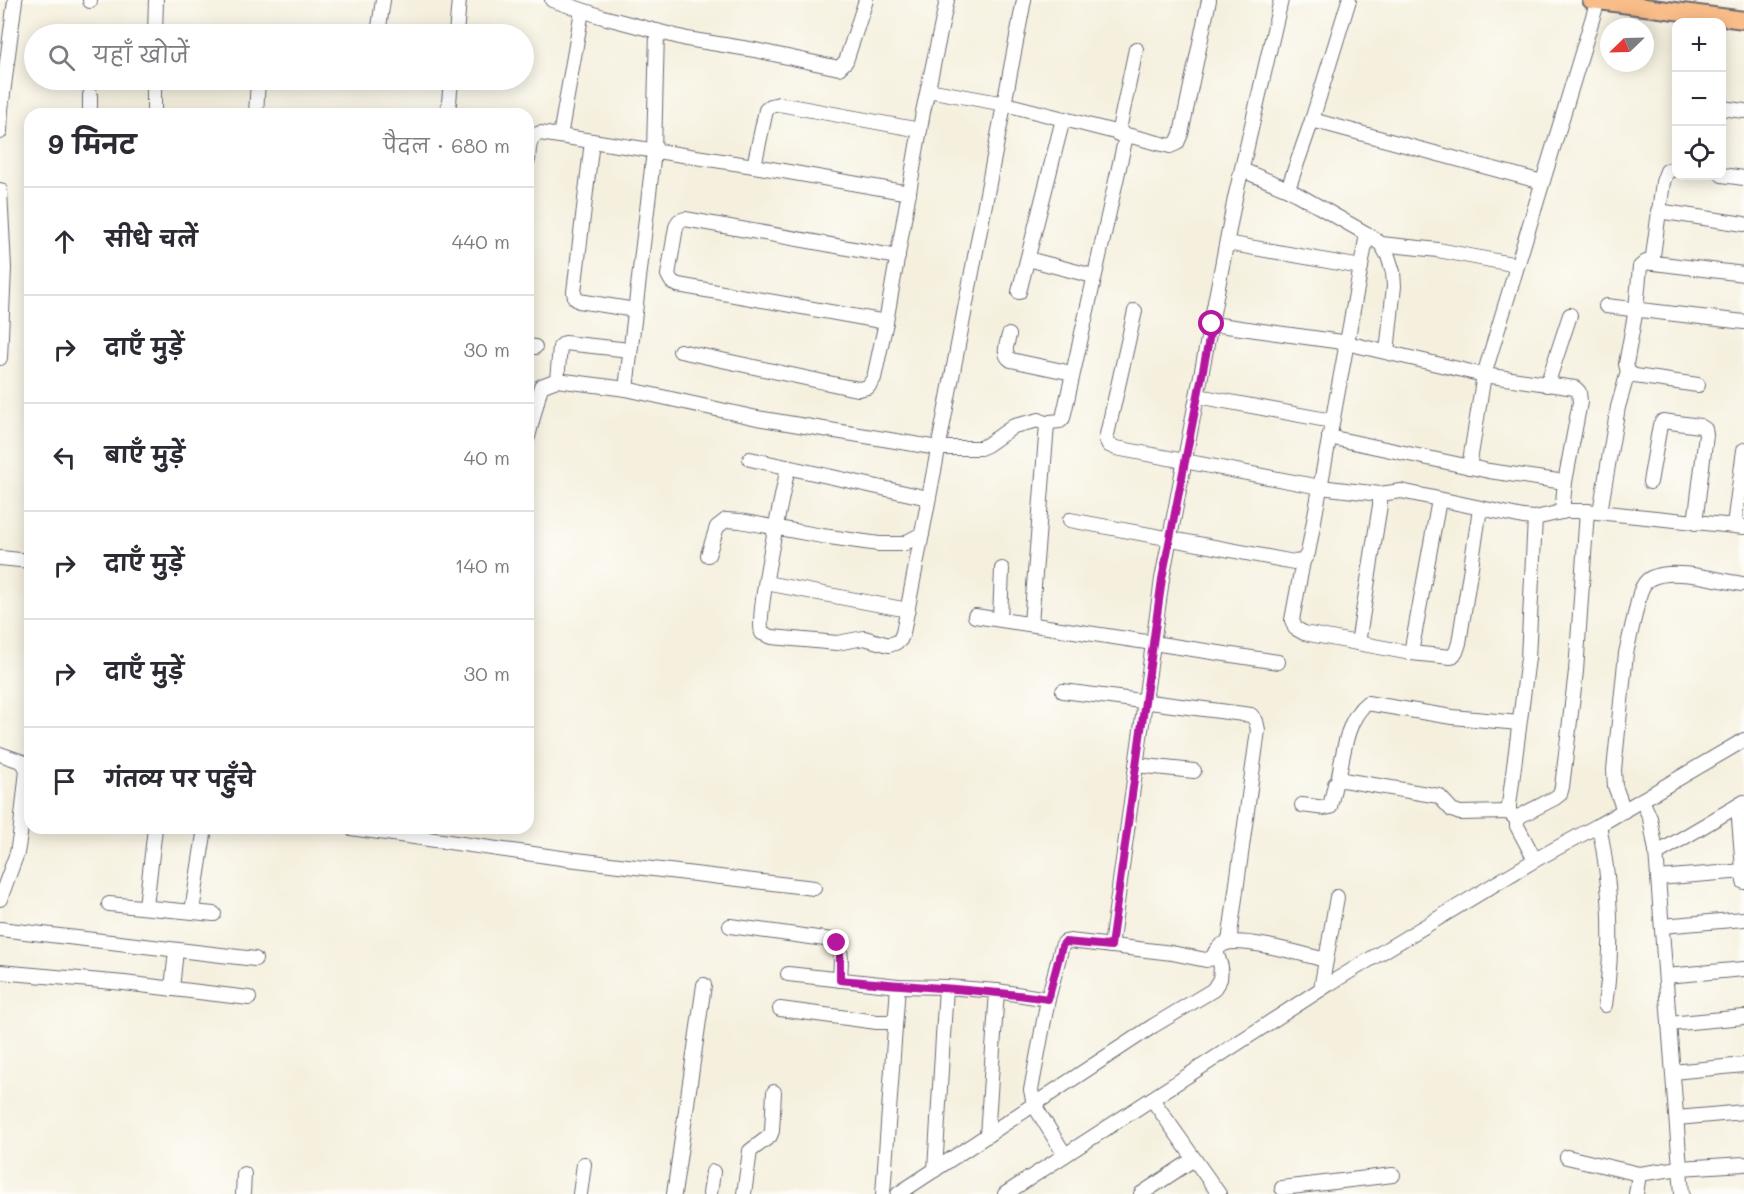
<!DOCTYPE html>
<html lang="hi">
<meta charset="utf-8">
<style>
:root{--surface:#fff;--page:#f2f2f3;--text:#2b2b33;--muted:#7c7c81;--line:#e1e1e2}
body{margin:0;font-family:Mali,"Playpen Sans Deva",sans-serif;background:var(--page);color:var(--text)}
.controls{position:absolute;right:18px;top:18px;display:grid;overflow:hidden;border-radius:12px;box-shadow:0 3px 15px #0003}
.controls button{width:54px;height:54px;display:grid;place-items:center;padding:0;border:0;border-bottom:2px solid var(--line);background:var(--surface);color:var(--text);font:30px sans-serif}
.compass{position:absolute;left:1600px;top:18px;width:54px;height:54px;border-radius:50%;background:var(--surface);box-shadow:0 3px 15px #0003;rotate:247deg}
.stop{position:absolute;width:18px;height:18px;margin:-14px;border:4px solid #b5179e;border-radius:50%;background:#fff}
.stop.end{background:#b5179e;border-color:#fff;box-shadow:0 2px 6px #0008}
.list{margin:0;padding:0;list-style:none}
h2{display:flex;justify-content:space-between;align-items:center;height:78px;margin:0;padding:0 24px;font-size:26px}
h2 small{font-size:20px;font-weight:400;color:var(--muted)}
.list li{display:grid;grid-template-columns:39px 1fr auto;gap:18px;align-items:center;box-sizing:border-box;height:108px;padding:0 24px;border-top:2px solid var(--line)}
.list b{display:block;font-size:22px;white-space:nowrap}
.list em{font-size:20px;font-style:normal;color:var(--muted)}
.icon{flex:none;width:33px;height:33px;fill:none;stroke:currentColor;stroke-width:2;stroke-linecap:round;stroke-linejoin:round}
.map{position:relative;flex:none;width:1744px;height:1194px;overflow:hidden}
.search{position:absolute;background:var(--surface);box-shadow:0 3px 15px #0003;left:24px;top:24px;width:510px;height:66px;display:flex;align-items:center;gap:15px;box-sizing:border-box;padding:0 21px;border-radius:33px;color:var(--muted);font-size:22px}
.panel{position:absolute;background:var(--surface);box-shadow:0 3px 15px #0003;left:24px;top:108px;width:510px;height:726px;border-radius:18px}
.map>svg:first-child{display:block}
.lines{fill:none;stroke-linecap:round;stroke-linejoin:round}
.minor-casing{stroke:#6c6a74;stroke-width:16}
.major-casing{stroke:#6c6a74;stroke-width:20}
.minor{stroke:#fff;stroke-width:14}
.major{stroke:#f9bd89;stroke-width:16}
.route{stroke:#b5179e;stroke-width:8}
</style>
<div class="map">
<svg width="1744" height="1194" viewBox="0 0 1744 1194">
<rect width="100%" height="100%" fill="#fdfcf7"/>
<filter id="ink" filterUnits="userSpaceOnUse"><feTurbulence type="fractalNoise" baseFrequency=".0167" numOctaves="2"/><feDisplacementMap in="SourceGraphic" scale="12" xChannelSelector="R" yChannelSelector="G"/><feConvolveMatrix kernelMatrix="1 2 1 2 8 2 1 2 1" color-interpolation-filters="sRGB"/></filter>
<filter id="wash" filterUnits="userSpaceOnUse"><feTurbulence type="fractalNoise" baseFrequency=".008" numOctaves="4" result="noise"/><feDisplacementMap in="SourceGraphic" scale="24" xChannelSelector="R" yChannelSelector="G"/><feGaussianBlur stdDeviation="1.35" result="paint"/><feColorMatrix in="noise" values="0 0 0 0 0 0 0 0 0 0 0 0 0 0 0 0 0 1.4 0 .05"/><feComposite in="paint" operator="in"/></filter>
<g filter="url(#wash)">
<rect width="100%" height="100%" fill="#f5f0de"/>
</g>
<g filter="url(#ink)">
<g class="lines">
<defs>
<g id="minor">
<polyline points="552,0 603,17 687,39 755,50 839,68 846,61 866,0"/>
<polyline points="90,1 90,0"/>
<polyline points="155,34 156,0"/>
<polyline points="378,34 383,0"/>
<polyline points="456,34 459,0"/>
<polyline points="154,80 154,114"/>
<polyline points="928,90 1005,104 1170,146 1177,143 1181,134 1209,0"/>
<polyline points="90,95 90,114"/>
<polyline points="1722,108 1744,111"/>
<polyline points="256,114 258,80"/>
<polyline points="448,114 451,80"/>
<polyline points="1312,120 1542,182"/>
<polyline points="0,132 1,109 15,0"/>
<polyline points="1118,134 1136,49"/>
<polyline points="560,136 582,11"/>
<polyline points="592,141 574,292 575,298 579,301 635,310"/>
<path d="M 528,160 C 529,150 528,136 540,133 L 754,166 L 909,193"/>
<polyline points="754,166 766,110 771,106 779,104 920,130"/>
<polyline points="1242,170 1288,189 1367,234 1381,244 1388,256 1393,272 1394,286 1387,352"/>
<polyline points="1722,175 1744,178"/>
<polyline points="1288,189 1312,120 1349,0"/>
<polyline points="0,190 4,268 0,358"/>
<polyline points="1658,211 1744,224"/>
<polyline points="1227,243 1361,267"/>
<polyline points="1381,244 1438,250 1517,265"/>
<polyline points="1028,259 1093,276"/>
<polyline points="1652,263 1663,182 1667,171 1676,169"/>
<polyline points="1019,292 1063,119"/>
<polyline points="1606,306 1744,322"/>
<polyline points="1135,311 1106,439 1109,445 1116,448 1320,487 1380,494 1401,491 1523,517 1535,518 1566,511 1587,511 1744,527"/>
<polyline points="886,322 678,285 672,282 668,275 676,227 679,221 685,219 898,257"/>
<polyline points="1212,324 1342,342 1484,375 1575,388 1579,392 1580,402 1565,482 1562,512"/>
<path d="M 1009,335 C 1007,344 1002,354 1011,360 L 1072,373"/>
<polyline points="528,346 535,347"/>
<polyline points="680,351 847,387 859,389 868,387 874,378 886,322 923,112 947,0"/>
<polyline points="557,380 560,347 565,343 630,350"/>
<polyline points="1547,385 1570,315"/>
<polyline points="1698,385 1635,376 1628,372 1626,364 1636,309 1640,267 1646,262 1744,274"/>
<polyline points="626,389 654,151 657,31"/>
<polyline points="1198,396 1332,421"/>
<polyline points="528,437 541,386 557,380 626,389 757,418 938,448 980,448 987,445 1014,426 1039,420 1047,425"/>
<polyline points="1329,437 1489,471 1565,482"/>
<polyline points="750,459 928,498"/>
<path d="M 788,467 C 783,493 755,616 762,633 L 772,637 L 837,643 L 864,638 L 889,645 L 895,643 L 900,640 L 903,633 L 1024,0"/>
<polyline points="1469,467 1484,375 1598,0"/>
<polyline points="1650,482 1660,425 1663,421 1700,426 1705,429 1706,435 1695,523"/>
<polyline points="1600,512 1618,407 1628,372"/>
<polyline points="1070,520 1294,562 1303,561 1308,553 1367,234"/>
<polyline points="1734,525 1744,450"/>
<polyline points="708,555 717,527 726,520 740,521 822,536 879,544 903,544 922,534"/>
<polyline points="0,558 30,561"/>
<polyline points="1303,561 1292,620 1295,628 1304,633 1411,653 1451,657 1456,652 1459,643 1480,509"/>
<polyline points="766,583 908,610"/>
<polyline points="975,616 1278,662"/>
<polyline points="1000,619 1002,569"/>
<polyline points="1031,623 1047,425 1050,422 1060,421 1063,418 1126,136"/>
<polyline points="1358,643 1380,505 1380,494"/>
<polyline points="1411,653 1439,500"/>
<polyline points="1063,691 1251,715 1256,721 1258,730 1229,942"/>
<polyline points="0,754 23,762 27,770 20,835 17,853 0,899"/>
<polyline points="1136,765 1194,771"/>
<path d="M 1338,781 C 1343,756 1346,719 1367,703 L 1452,717 L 1519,723"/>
<polyline points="1642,800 1650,818 1656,851 1682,1194"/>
<polyline points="1302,805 1325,808 1330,807 1335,784 1338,781 1343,780 1439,796 1452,810 1460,813 1509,812"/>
<polyline points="1738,806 1744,882"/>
<path d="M 1624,811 L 1615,786 L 1614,770 L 1626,653 L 1640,593 C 1642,587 1645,581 1651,578 C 1674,567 1717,580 1742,584"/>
<polyline points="1517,820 1509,812 1509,805 1528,658 1535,518"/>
<path d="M 1599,825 C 1611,884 1614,946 1605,1005"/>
<polyline points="351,828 568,859 814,888"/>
<polyline points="1656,854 1744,802"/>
<polyline points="1535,860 1517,826 1517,820 1520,816 1555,798 1560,794 1562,787 1576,671 1587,511"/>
<polyline points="1658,878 1744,871"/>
<polyline points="109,904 214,914"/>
<polyline points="146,906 155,828"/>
<polyline points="192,911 205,828"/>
<path d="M 730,926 L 832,940 C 845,947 840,967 840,980"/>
<polyline points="1662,926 1744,919"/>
<polyline points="0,929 255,959"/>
<polyline points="1111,946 1162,579 1235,198 1281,0"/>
<polyline points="0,972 124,983 249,998"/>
<polyline points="788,974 898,986 946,987 997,991 1048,999"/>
<polyline points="1666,976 1744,969"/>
<polyline points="172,989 176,950"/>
<polyline points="1321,989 1337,897"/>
<polyline points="780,1009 877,1022 895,1022"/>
<polyline points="1669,1024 1744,1017"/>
<polyline points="1673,1072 1744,1065"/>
<polyline points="1152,1099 1219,1194"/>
<polyline points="1677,1118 1744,1112"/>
<polyline points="987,1136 997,991"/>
<path d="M 1065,1155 L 1034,1105 L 1031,1090 L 1048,999 L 1062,946 L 1065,942 L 1070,941 L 1172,953 L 1206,960 L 1212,958 C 1215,953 1218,946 1224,944 C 1241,936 1306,955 1326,960"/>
<polyline points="1567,1157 1639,1174 1680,1168 1744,1164"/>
<polyline points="935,1170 946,987"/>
<polyline points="1282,1188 1393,1175"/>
<polyline points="243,1194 244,1174"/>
<polyline points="580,1194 584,1164"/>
<polyline points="674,1194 704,985"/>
<polyline points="710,1194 713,1172"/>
<polyline points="744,1194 750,1151 770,1136 772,1131 774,1092"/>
<polyline points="883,1194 898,986"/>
<polyline points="898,1194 1153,1026 1213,990 1220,979 1221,967 1216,951"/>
<polyline points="1005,1194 1329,984 1535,860 1599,825 1744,740"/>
<polyline points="1141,1194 1194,1159"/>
<polyline points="1636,1194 1639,1174"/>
</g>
<polyline id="major" points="1591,0 1744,20"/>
</defs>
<!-- minor casing -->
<use href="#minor" class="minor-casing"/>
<!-- major casing -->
<use href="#major" class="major-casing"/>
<!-- minor -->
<use href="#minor" class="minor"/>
<!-- major -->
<use href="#major" class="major"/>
</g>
</g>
<g class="lines" filter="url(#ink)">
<!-- route -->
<path class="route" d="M 837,943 L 840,948 L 840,980 C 910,987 978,988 1048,999 L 1062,946 L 1065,942 L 1111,946 L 1162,579 L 1212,324"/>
</g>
</svg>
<div class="controls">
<button>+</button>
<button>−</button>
<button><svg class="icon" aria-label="locate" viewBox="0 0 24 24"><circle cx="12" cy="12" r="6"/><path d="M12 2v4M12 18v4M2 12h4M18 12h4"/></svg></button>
</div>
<svg class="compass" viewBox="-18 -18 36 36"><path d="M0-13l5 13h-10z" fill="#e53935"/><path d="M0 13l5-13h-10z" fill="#7c7c81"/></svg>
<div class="stop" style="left:1212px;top:324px"></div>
<div class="stop end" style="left:837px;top:943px"></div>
<div class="search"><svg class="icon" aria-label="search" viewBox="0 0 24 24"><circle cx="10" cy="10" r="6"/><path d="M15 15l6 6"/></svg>यहाँ खोजें</div>
<section class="panel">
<h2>9 मिनट<small>पैदल · 680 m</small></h2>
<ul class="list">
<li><svg class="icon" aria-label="ahead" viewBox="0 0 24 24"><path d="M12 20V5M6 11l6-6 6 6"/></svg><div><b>सीधे चलें</b></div><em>440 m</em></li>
<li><svg class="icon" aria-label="right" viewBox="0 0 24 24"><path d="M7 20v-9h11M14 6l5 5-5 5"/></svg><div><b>दाएँ मुड़ें</b></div><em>30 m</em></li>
<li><svg class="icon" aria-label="left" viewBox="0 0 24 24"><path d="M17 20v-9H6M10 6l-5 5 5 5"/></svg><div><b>बाएँ मुड़ें</b></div><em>40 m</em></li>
<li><svg class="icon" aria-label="right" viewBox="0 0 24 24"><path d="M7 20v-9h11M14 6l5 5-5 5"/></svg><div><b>दाएँ मुड़ें</b></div><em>140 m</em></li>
<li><svg class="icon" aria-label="right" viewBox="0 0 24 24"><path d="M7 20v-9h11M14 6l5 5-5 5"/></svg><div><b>दाएँ मुड़ें</b></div><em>30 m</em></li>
<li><svg class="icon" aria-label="arrive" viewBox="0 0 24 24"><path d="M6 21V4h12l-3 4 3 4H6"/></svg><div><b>गंतव्य पर पहुँचे</b></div></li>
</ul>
</section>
</div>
